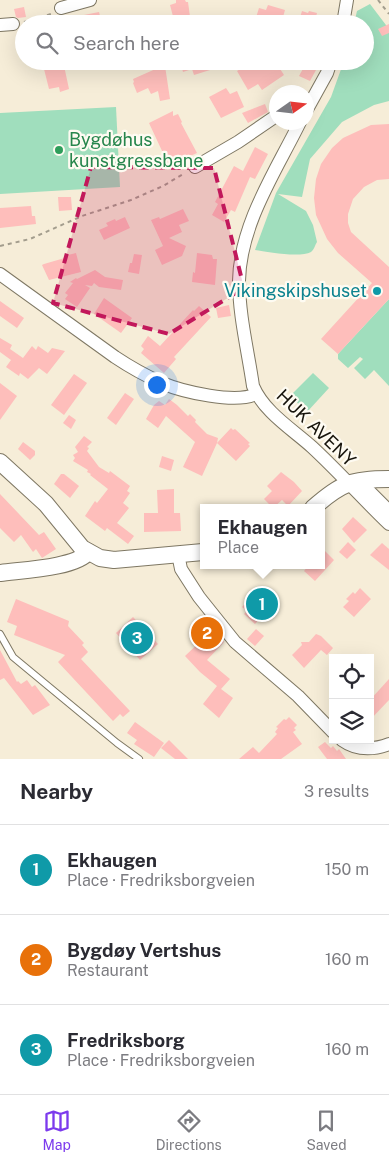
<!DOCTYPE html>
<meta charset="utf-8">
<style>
:root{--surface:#fff;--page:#f2f2f3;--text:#2b2b33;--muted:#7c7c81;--line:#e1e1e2;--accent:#7c3aed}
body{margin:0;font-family:"Public Sans",sans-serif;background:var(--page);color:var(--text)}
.controls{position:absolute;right:15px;bottom:15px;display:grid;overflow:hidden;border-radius:0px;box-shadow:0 5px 20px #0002}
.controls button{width:45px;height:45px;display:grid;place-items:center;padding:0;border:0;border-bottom:1px solid var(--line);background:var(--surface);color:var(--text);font:25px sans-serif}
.compass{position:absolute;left:269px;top:85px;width:45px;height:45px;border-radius:50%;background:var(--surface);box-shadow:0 5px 20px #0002;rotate:76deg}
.you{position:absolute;left:156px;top:384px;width:18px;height:18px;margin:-12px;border:4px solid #fff;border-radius:50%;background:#1a73e8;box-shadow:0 0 0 8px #1a73e833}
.badge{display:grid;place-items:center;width:32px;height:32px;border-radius:50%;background:var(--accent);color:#fff;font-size:16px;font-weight:700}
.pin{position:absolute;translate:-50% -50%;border:2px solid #fff;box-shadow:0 1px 5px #0006}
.popup{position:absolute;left:200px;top:504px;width:125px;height:65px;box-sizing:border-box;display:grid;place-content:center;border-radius:0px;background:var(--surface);filter:drop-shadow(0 1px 4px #0005);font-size:16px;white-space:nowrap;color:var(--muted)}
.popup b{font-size:19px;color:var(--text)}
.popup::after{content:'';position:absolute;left:50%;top:100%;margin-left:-10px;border:10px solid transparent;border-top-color:var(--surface)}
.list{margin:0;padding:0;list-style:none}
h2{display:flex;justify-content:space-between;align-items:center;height:65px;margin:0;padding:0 20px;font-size:21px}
h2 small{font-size:16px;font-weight:400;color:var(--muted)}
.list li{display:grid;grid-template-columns:32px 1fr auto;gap:15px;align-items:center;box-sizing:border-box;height:90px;padding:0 20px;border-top:1px solid var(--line)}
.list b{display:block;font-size:19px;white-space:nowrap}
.list p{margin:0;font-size:16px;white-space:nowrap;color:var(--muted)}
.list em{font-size:16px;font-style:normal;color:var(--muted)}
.icon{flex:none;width:28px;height:28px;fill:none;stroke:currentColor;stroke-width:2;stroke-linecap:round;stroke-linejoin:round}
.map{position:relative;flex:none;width:389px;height:759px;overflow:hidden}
.search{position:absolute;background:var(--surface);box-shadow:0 5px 20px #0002;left:15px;right:15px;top:15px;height:55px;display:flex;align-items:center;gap:12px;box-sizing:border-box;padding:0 18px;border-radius:28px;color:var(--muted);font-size:19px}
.sheet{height:335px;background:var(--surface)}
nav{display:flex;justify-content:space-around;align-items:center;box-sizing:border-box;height:70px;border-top:1px solid var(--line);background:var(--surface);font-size:14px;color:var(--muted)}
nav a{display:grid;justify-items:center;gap:2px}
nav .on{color:var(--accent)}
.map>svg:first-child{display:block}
.green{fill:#a0debd}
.building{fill:#febebb}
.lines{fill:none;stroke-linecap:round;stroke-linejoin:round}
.service-casing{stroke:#7e7763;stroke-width:8}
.minor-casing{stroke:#7e7763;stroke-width:14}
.tertiary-casing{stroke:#7e7763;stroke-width:18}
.path{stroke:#a39d8d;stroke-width:2;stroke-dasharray:4 4;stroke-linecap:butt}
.service{stroke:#fff;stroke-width:6}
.minor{stroke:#fff;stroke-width:12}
.tertiary{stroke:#fff;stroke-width:16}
.marked{fill:#c2185b;fill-opacity:0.2;stroke:#c2185b;stroke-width:4;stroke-dasharray:10 6;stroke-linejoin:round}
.leisure-dot{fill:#2e9e5b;stroke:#fefbf2;stroke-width:2}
.culture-dot{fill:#0f9aa8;stroke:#fefbf2;stroke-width:2}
.labels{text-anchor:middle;stroke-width:4.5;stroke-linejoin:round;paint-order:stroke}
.leisure-label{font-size:18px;fill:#27864d;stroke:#fefbf2;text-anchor:start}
.culture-label{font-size:18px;fill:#0d838f;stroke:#fefbf2;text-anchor:end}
.street-label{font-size:18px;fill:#17140c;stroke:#fefbf2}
</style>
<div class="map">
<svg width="389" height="759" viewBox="0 0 389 759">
<rect width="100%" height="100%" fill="#f6edd8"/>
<!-- green -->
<g class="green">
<path d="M 370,4 L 389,29 L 389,101 L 374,105 L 342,122 L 310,159 L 302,197 L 278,194 L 306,211 L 313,225 L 317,242 C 315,245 314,250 311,252 C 300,258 267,252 255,250 L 276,193 L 331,97 L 344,61 L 365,61 L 365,24 L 354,24 L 357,11 Z"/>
<polygon points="116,107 120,187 0,194 0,113"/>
<polygon points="389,299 389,386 374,370 365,379 354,368 363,359 360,357 348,368 338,359 338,354"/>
<polygon points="313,373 329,388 307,412 290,396"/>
</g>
<!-- building -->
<g class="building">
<polygon points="176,0 185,0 186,2 188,2 191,24 175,24 170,5 176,3"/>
<polygon points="268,5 285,10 283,17 298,22 298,24 254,24 259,8 266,10"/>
<polygon points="24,7 26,17 18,18 16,17 14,9"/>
<polygon points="302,11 308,13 309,11 317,13 314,24 298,24"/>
<polygon points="99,12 102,24 86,24 84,15"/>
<polygon points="389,24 389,33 382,36 378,29"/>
<polygon points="42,61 63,61 69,89 60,92 59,87 49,89"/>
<polygon points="180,61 210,61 211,63 208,64 210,70 194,75 192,69 183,72"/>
<polygon points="253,61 270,61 272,64 275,61 284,75 262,90 258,84 248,90 237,71"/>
<polygon points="305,65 316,70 310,81 299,76"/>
<polygon points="165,66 170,99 160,101 158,91 151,94 148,88 137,93 133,83 134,82 133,79 160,67 161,68"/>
<polygon points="226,88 230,94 237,91 244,107 221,118 209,97"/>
<polygon points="265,104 268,112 248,123 242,113"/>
<polygon points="173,111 173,116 178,114 182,122 181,123 197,153 188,157 189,159 170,168 149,123"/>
<polygon points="389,124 389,179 377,180 364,187 353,199 348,214 348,223 351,232 389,267 389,299 338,354 321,339 372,283 338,253 327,239 316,215 314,198 316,179 321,164 332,148 343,138 371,125"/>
<polygon points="255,147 268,154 255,179 250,177 235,212 231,210 224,222 212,215 218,204 215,202 234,166 243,171"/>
<polygon points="58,197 71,197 72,210 59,211"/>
<polygon points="31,206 32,216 35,216 36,224 0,228 0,208"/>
<polygon points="183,209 189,221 179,225 182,232 169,238 186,246 182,256 162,265 155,250 163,246 151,220 159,217 160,219"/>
<polygon points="125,217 130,228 104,240 99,230 108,226 106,223 115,219 116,221"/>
<polygon points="76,253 81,272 49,280 42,265 44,264 68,257 68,255"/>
<polygon points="197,253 212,255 213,259 217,259 215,285 192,282 193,272 195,273"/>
<polygon points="134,254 142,255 139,274 128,272 130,263 132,263"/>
<polygon points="95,270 105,277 123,280 121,290 99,287 94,283 92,286 85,285 90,288 77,307 65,299 68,295 65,293 73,283 70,282 76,278 77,279"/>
<polygon points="104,298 132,318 121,333 94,314"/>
<polygon points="0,301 24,318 17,328 0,316"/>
<polygon points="229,305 231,316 218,318 216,308"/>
<polygon points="199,306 211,317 174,357 176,359 164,373 141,353 144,349 141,346 148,336 160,346 193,310 194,311"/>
<polygon points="0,338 12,345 10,349 23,358 32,346 36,350 38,346 48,353 52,348 65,351 47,374 39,368 28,379 20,373 19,376 6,367 11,360 0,352"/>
<polygon points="74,374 87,383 64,415 51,405"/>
<polygon points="0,383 17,396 0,420"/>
<polygon points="125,393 134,399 116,425 107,418"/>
<polygon points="169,399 177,405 188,416 190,414 196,420 195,422 207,434 218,438 217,443 231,428 233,430 235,429 250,443 248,444 250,446 236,461 217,443 202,476 183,467 195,442 166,416 158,428 146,419 154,405 159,401 165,405"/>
<polygon points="69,415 76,420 71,429 63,423"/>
<polygon points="84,436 92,442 87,447 89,448 87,451 99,467 109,473 110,471 130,486 127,491 130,493 123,503 129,508 117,523 134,536 128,544 107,528 105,531 85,516 95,501 97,503 108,489 90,475 91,474 87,472 88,470 73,461 75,458 73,455 78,452 75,447"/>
<polygon points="23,442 35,451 35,455 30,460 18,449"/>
<polygon points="162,456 174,460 171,471 159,467"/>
<polygon points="281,472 294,482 302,491 288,506 282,500 273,508 264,499 272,491 267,486"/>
<polygon points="61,474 64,474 79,486 70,498 54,484"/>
<polygon points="174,489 174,513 180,513 181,531 144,532 144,513 158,513 157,490"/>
<polygon points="0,494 39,535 44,532 56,549 42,558 36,549 33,552 21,535 14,542 0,528"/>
<polygon points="353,517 367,530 354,543 342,529"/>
<polygon points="348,542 356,550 347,559 339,552"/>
<polygon points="382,543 389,549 389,570 370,555"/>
<polygon points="321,547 334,560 315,581 304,571 309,565 321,565"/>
<polygon points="262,586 266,589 269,589 271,594 280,603 274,610 272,609 270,612 268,610 255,624 244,614 247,611 242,607"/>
<polygon points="360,588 371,599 354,617 343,607 349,601 346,599 353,592 355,594"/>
<polygon points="16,599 69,621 68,626 84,643 82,645 88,652 81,659 130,711 123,717 120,714 113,721 58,662 65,655 14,635 17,626 7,622"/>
<polygon points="133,617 158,644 140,660 116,633"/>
<polygon points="210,627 224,642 207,660 230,679 221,689 233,698 219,718 203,704 217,686 200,672 185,656 204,638 201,635"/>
<polygon points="256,629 264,636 255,646 247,639"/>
<polygon points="316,634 321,636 333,648 327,655 321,650 304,668 292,655 302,645 301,642 309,642"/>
<polygon points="0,650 17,682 18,681 21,684 27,680 32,687 35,685 50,705 33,715 4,678 0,680"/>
<polygon points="389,679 389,700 370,720 370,700"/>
<polygon points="289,717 297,725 294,728 296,730 293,732 302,744 281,759 239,759 253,747 259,753 277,734 275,732 278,728 276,727 284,719 286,720"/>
<polygon points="135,722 164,743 154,757 134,744 137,740 127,733"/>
<polygon points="169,740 188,759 175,759 161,748"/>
<polygon points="325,742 331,748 333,746 337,751 339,749 346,759 327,759 318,747"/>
</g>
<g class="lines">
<defs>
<polyline id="service" points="0,634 13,657 117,743 139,759"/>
<g id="minor">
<polyline points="61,8 90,0"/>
<polyline points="343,24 347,0"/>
<polyline points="0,25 13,24"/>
<polyline points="306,111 327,73 331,61"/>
<path d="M 300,122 C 276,171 240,224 239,281 C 239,316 248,351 253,386 C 264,412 292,429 312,447 C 339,472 363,499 389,524"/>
<polyline points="195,167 238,142 276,116"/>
<path d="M 0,274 L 115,357 C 130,367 146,376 162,383 C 183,392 236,404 256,394"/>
<polyline points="358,480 389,511"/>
<polyline points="178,554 181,569 199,597 235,642 298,696 333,732"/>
<path d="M 342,740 C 356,750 373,750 389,744"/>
</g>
<g id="tertiary">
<polyline points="0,462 46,504 82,548 100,558 114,560 203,552"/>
<path d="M 313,508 C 341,483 352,479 389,479"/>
<path d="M 0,573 C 21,570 76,568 88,552"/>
</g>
</defs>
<!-- service casing -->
<use href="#service" class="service-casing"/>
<!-- minor casing -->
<use href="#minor" class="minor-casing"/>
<!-- tertiary casing -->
<use href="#tertiary" class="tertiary-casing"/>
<!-- path -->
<g class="path">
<polyline points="378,0 389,14"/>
<polyline points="24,22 51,14"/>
<polyline points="0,246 30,239 82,216 131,200 163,186 185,173"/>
</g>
<!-- service -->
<use href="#service" class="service"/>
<!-- minor -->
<use href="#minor" class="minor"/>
<!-- tertiary -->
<use href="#tertiary" class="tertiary"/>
</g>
<!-- marked area -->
<path class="marked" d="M 91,167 L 214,168 L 244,288 L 169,334 L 53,303 Z"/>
<!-- markers -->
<circle class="leisure-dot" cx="59" cy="150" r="5"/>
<circle class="culture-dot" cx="377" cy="291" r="5"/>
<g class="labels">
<!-- leisure labels -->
<g class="leisure-label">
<text x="69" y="146">Bygdøhus<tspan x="69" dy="21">kunstgressbane</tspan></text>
</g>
<!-- culture labels -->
<g class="culture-label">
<text x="367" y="297">Vikingskipshuset</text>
</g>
<!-- street labels -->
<g class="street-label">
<text transform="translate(316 428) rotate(44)" y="6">HUK AVENY</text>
</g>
</g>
</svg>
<div class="controls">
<button><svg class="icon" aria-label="locate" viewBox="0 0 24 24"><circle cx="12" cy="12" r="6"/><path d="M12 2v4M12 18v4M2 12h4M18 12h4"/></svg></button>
<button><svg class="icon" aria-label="layers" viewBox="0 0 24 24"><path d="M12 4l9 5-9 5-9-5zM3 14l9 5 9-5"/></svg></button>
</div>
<svg class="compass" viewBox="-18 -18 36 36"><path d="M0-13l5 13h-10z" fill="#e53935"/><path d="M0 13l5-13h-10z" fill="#7c7c81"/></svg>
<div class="you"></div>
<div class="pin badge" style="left:262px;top:604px;background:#0f9aa8">1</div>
<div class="popup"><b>Ekhaugen</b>Place</div>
<div class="pin badge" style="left:207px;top:633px;background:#e8710a">2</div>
<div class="pin badge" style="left:137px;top:638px;background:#0f9aa8">3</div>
<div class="search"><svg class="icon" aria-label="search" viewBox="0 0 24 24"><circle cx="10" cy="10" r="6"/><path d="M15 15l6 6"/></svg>Search here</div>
</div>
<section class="sheet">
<h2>Nearby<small>3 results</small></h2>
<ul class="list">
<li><span class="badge" style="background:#0f9aa8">1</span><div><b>Ekhaugen</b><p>Place · Fredriksborgveien</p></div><em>150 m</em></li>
<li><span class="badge" style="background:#e8710a">2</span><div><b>Bygdøy Vertshus</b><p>Restaurant</p></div><em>160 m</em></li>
<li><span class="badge" style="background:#0f9aa8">3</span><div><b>Fredriksborg</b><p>Place · Fredriksborgveien</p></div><em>160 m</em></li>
</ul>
</section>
<nav>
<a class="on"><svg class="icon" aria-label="map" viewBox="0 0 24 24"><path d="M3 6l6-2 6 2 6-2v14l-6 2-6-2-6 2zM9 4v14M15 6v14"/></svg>Map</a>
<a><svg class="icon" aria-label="directions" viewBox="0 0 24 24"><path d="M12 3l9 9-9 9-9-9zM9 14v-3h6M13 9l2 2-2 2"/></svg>Directions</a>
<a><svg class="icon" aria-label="saved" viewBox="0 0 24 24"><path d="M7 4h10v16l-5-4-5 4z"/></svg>Saved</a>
</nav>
